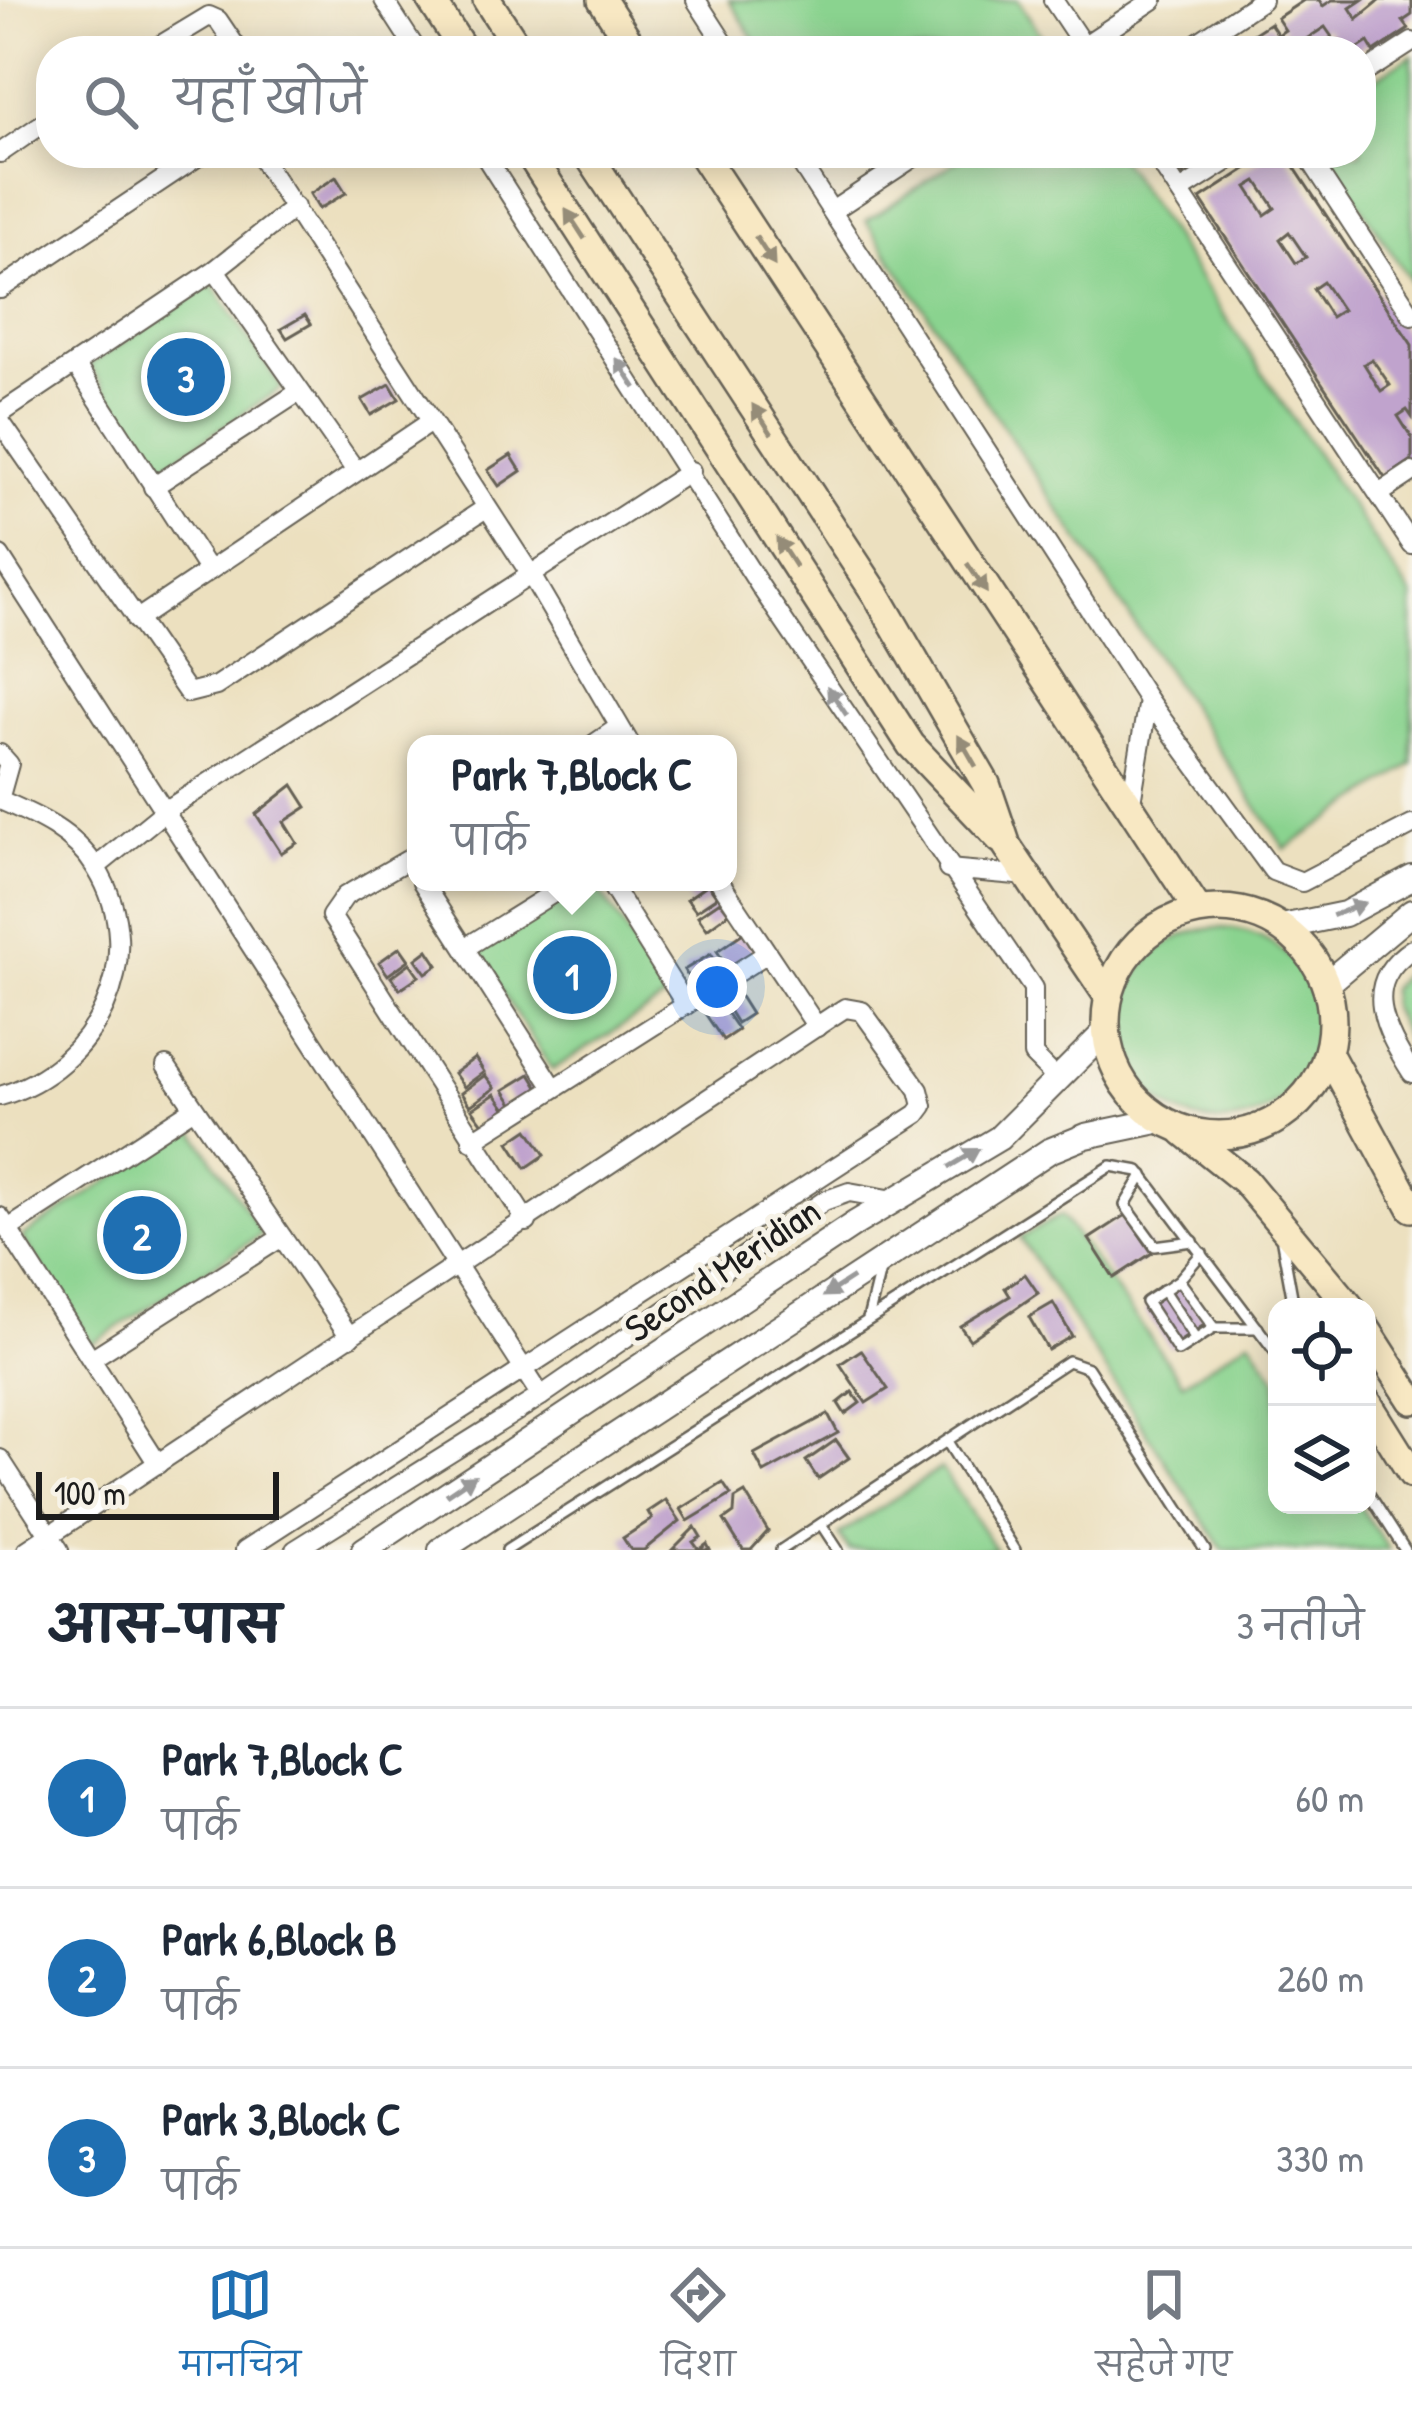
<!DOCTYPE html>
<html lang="hi">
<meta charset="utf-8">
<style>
:root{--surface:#fff;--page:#f2f2f3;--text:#1f2937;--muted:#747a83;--line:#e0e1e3;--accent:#1f6fb2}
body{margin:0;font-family:"Patrick Hand","Playpen Sans Deva",sans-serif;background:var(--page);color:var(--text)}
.controls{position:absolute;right:36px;bottom:36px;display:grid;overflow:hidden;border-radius:24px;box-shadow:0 6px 30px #0003}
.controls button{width:108px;height:108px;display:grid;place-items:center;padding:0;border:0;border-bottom:3px solid var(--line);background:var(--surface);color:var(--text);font:60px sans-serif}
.scale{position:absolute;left:36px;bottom:30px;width:243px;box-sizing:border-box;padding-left:12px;border:6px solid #1c1c1c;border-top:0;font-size:33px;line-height:42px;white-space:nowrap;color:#1c1c1c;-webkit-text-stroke:9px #f7f3e8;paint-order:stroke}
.you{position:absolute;left:717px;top:987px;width:42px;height:42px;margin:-30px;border:9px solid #fff;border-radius:50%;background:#1a73e8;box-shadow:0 0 0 18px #1a73e833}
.badge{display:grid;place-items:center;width:78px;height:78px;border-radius:50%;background:var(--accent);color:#fff;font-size:39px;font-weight:700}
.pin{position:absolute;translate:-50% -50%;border:6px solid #fff;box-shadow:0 3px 12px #0006}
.popup{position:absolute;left:407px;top:735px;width:330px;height:156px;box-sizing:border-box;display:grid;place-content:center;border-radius:24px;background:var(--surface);filter:drop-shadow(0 3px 9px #0005);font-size:39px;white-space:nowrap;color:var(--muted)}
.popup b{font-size:45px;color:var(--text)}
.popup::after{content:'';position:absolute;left:50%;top:100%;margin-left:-24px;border:24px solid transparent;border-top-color:var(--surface)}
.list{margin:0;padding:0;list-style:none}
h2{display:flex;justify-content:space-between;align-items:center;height:156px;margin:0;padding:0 48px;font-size:51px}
h2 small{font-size:39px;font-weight:400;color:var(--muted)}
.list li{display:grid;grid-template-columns:78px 1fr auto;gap:36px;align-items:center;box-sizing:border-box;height:180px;padding:0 48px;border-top:3px solid var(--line)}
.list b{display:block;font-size:45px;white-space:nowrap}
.list p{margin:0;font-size:39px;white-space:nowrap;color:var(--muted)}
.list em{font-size:39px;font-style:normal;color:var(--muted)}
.icon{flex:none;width:66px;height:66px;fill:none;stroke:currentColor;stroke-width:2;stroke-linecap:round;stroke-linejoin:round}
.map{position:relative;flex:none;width:1412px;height:1550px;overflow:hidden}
.search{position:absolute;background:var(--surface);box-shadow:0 6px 30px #0003;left:36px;right:36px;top:36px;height:132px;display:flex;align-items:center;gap:30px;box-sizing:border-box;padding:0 42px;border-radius:48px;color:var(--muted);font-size:45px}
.sheet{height:696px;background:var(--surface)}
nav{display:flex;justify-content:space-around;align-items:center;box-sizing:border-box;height:168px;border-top:3px solid var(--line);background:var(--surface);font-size:33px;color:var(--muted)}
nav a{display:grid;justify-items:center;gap:6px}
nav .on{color:var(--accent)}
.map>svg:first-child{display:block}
.green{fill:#8ad38f;stroke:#537856;stroke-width:3}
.building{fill:#c0a3cd;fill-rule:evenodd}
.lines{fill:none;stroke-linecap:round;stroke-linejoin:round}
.service-casing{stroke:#656155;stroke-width:14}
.minor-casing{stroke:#656155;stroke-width:22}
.tertiary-casing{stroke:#656155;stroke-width:28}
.secondary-casing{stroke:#656155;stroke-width:32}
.service{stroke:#fff;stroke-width:9}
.minor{stroke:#fff;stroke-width:18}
.tertiary{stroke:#fff;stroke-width:24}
.secondary{stroke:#f8e8c3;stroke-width:27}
.oneway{fill:#958c78}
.oneway2{fill:#999}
.labels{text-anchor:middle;stroke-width:10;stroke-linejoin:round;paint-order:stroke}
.street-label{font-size:39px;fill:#1c1c1c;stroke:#f7f3e8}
</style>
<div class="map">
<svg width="1412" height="1550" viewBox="0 0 1412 1550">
<rect width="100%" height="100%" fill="#f7f3e8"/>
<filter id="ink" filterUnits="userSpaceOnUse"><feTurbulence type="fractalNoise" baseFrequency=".00833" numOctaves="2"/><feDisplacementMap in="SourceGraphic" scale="24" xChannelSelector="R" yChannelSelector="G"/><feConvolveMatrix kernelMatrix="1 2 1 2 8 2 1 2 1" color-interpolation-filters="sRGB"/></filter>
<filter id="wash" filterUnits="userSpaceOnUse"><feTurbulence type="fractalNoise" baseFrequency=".004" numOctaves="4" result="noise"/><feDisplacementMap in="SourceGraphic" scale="48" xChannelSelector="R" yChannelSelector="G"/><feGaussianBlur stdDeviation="2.7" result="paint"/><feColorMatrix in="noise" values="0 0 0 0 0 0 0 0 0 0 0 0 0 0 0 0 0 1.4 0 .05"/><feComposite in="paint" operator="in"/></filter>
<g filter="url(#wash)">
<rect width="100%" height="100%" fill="#ece0bf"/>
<!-- green -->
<g class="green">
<polygon points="729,0 1018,0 1047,44 1037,51 762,51"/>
<polygon points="1412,55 1412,284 1327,153 1361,153 1361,87"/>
<polygon points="969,153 1116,153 1412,597 1412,765 1285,849 866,221"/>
<polygon points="212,284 282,388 159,469 89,365"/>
<polygon points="589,882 594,882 668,997 552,1070 477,953"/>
<circle cx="1220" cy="1025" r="97"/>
<polygon points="1412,967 1412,1050 1390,1006 1390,988"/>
<polygon points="192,1127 262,1234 92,1344 22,1237"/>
<polygon points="1061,1215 1183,1383 1250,1339 1277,1380 1277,1505 1359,1505 1389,1550 1223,1550 1020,1238"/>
<polygon points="941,1468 996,1550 849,1550 839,1535"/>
</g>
<g id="blocks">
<!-- building -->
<g class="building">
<polygon points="1304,0 1319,0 1323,6 1332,0 1362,0 1350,8 1357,19 1380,0 1412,0 1412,15 1403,21 1409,29 1374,52 1368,42 1354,51 1310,51 1332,37 1325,27 1300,43 1305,51 1251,51 1258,46 1250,36 1270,23 1278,35 1285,30 1277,18"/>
<polygon points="1169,153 1219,153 1184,176"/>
<path d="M 1271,153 L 1285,153 L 1412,345 L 1412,417 L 1407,410 L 1398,416 L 1412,438 L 1412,460 L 1385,478 L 1200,199 ZM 1257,181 L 1275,208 L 1265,215 L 1247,187 ZM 1289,232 L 1306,257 L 1296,263 L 1280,239 ZM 1323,282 L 1342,310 L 1331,317 L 1313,289 ZM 1372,359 L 1390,385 L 1381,391 L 1364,364 Z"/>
<polygon points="336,177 346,193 319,209 310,194"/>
<polygon points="305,315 311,324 287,338 281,329"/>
<polygon points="390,384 399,399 371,415 362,400"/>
<polygon points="511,455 521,471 499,486 488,470"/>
<polygon points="293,785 307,807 284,822 297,843 281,853 256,814"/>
<polygon points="708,884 717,897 696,911 687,899"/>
<polygon points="720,901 729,913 707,929 698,916"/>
<polygon points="743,933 754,951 728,968 717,951"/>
<polygon points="400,947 409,960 388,975 379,962"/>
<polygon points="428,950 438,965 426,973 416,959"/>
<polygon points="711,954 721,971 694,987 684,970"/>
<polygon points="410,963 419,976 400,989 391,977"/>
<polygon points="739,995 751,1014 737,1023 725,1004"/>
<polygon points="719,1002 738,1030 723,1040 704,1012"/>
<polygon points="475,1058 484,1072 464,1087 454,1073"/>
<polygon points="530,1074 541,1092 516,1108 504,1090"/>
<polygon points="485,1075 495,1088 470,1106 461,1093"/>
<polygon points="495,1094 506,1109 484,1125 472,1109"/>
<polygon points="528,1129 545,1155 526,1168 509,1142"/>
<polygon points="1126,1215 1152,1253 1114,1278 1089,1239"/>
<polygon points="1025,1274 1038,1293 970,1340 960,1326 1010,1296 1005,1288"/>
<polygon points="1181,1285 1207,1323 1170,1348 1144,1310"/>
<polygon points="1053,1303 1072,1336 1048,1350 1029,1317"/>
<polygon points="861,1350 888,1389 866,1403 840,1364"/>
<polygon points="852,1392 860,1403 845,1414 838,1403"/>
<polygon points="828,1414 838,1433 764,1473 754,1454"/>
<polygon points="836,1440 849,1458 818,1479 806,1461"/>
<polygon points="723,1483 731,1495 688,1521 681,1509"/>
<polygon points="745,1493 768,1531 751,1550 743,1550 724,1520 734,1513 735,1499"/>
<polygon points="666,1500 680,1521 644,1550 631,1550 623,1538 652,1519 648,1512"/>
<polygon points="695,1527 701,1537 693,1542 699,1550 707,1544 710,1550 672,1550"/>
</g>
</g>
</g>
<g filter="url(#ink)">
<use href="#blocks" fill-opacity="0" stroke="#656155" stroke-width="3"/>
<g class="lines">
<defs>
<g id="service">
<polyline points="1143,1175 1125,1205 1155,1246 1193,1241"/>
<polyline points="1282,1242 1294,1307"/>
<polyline points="1202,1253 1179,1280 1146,1302 1178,1351 1214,1328 1258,1328"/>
<polyline points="1179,1280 1214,1328"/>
<polyline points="1163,1290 1196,1340"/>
<polyline points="868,1319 881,1266"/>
<polyline points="948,1443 1015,1550"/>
<polyline points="1367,1491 1405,1550"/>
<polyline points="821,1524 838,1550"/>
<polyline points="507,1550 1111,1166 1139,1171 1277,1354"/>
<polyline points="781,1550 1068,1361 1088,1368 1205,1550"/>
</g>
<g id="minor">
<polyline points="384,0 417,51"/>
<polyline points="696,0 729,51"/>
<polyline points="1053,0 1087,51"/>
<polyline points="151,51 209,16 218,20 239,51"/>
<polyline points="1076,51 1153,0"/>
<polyline points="1185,51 1262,0"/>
<polyline points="1361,75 1412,42"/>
<polyline points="0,153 51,118"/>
<polyline points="258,153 531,575 630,744"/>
<polyline points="483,153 762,589 1033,988 1033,1055 1057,1079"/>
<polyline points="794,153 1148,700 1273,871 1302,882 1412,825"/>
<polyline points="1154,153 1412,545"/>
<polyline points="1306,153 1412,315"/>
<polyline points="1180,191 1240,153"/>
<polyline points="832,211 920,153"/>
<polyline points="215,270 356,471"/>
<polyline points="0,289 203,153"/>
<polyline points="75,364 209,571"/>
<polyline points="0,414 215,270 295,207"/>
<polyline points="0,421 188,693 216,686 486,508"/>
<polyline points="153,487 299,392"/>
<polyline points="1379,494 1412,472"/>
<polyline points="0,556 541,1396"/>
<polyline points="136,620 429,423"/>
<polyline points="594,744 619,727"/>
<polyline points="0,754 9,764 0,796"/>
<path d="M 0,800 C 37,816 74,832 96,868 C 152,958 96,1069 0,1096"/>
<polyline points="1130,808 1148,700"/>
<polyline points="416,855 345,896 331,916 527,1222"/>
<polyline points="96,867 165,811 691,471"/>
<polyline points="948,869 1028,876"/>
<polyline points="422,882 554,1088"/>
<polyline points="609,882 686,1005"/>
<polyline points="720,882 817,1027"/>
<polyline points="465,948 571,882"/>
<path d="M 1412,949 C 1359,984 1385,1030 1412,1073"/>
<polyline points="166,1066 350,1337"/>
<polyline points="472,1141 766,954"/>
<polyline points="0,1217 158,1464"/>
<polyline points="8,1229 194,1108"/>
<polyline points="91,1359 282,1237"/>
<polyline points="0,1459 59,1550"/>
<polyline points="27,1550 834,1015 845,1008 862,1011 919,1090 923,1106 917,1114 245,1550"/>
<polyline points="295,1550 541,1396 824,1201 849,1192 894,1200"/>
</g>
<g id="tertiary">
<polyline points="1282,927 1345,914 1412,878"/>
<polyline points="1326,984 1412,912"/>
<polyline points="364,1550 856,1223 999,1138 1106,1031"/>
<polyline points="441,1550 1049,1151 1086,1136 1162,1120"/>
</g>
<g id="secondary">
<polyline points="431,0 464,51"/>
<polyline points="487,0 520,51"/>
<polyline points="602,0 635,51"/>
<polyline points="529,153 911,745 1000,839"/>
<polyline points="587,153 876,594 986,784 1007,846 1108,996"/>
<polyline points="701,153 1198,910"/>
<circle cx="1219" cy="1022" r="113"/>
<polyline points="1328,1053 1412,1208"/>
<polyline points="1184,1132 1245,1181 1350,1307"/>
<polyline points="1367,1330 1412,1400"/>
<polyline points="1367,1402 1412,1474"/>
</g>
</defs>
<!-- service casing -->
<use href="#service" class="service-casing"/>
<!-- minor casing -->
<use href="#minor" class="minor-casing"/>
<!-- tertiary casing -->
<use href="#tertiary" class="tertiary-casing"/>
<!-- secondary casing -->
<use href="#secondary" class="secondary-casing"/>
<!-- service -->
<use href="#service" class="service"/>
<!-- minor -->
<use href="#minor" class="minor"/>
<!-- tertiary -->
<use href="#tertiary" class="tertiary"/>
<!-- secondary -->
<use href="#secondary" class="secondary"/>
</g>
<!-- one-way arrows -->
<defs><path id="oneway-solid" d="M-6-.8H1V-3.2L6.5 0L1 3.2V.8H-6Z" transform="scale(3)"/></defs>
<g class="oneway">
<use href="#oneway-solid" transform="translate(575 224) rotate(-123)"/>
<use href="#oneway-solid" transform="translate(765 251) rotate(57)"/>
<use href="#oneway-solid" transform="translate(762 419) rotate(-123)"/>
<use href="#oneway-solid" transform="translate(786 552) rotate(-123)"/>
<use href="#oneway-solid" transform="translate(977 578) rotate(56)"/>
<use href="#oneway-solid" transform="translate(967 751) rotate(-120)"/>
</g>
<g class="oneway2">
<use href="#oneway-solid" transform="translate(626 373) rotate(-123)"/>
<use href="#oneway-solid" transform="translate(837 701) rotate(-124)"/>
<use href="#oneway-solid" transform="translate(1349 909) rotate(-22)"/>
<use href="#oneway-solid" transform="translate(964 1158) rotate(-31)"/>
<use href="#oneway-solid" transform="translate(838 1287) rotate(147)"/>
<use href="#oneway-solid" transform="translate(461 1485) rotate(-34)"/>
</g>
</g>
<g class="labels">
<!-- street labels -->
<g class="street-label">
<text transform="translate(722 1269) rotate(-34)" y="14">Second Meridian</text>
</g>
</g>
</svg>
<div class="controls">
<button><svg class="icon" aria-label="locate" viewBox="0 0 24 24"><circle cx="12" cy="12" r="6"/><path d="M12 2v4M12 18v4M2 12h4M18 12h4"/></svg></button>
<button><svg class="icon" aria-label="layers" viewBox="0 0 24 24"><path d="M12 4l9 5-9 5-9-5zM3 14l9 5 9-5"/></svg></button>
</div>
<div class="scale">100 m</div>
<div class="you"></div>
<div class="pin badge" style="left:572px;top:975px">1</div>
<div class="popup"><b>Park 7,Block C</b>पार्क</div>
<div class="pin badge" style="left:142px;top:1235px">2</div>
<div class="pin badge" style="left:186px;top:377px">3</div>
<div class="search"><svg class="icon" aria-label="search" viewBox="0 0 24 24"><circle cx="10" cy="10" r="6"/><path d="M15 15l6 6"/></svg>यहाँ खोजें</div>
</div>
<section class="sheet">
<h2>आस-पास<small>3 नतीजे</small></h2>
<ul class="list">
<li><span class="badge">1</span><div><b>Park 7,Block C</b><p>पार्क</p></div><em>60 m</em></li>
<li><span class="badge">2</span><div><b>Park 6,Block B</b><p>पार्क</p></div><em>260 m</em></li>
<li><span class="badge">3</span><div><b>Park 3,Block C</b><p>पार्क</p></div><em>330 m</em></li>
</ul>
</section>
<nav>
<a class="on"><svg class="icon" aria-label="map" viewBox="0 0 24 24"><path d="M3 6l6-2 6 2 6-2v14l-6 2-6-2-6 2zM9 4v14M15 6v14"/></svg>मानचित्र</a>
<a><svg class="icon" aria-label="directions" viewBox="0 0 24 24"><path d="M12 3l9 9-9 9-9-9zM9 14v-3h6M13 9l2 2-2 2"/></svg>दिशा</a>
<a><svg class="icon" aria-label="saved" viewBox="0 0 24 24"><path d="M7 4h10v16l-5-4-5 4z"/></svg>सहेजे गए</a>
</nav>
